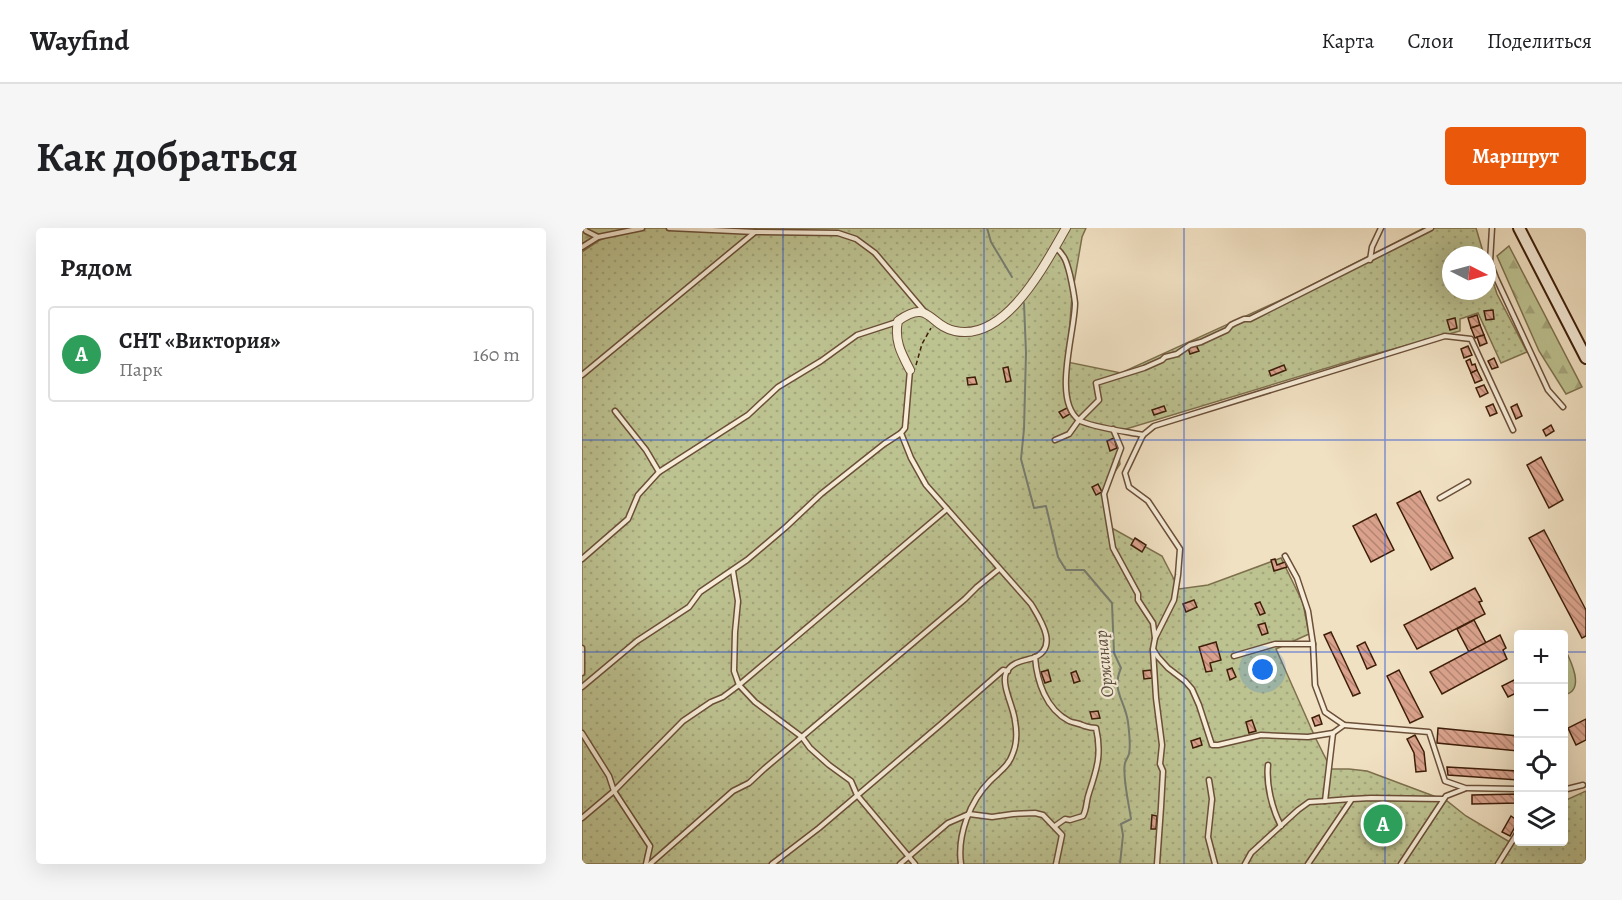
<!DOCTYPE html>
<html lang="ru">
<meta charset="utf-8">
<style>
:root{--surface:#fff;--page:#f6f6f6;--text:#202124;--muted:#757577;--line:#e0e0e0;--accent:#ea580c}
body{margin:0;font-family:Alegreya,serif;background:var(--page);color:var(--text)}
.controls{position:absolute;right:18px;bottom:18px;display:grid;overflow:hidden;border-radius:6px;box-shadow:0 6px 24px #0002}
.controls button{width:54px;height:54px;display:grid;place-items:center;padding:0;border:0;border-bottom:2px solid var(--line);background:var(--surface);color:var(--text);font:30px sans-serif}
.compass{position:absolute;left:860px;top:18px;width:54px;height:54px;border-radius:50%;background:var(--surface);box-shadow:0 6px 24px #0002;rotate:96deg}
.you{position:absolute;left:681px;top:442px;width:21px;height:21px;margin:-15px;border:4px solid #fff;border-radius:50%;background:#1a73e8;box-shadow:0 0 0 9px #1a73e833}
.badge{display:grid;place-items:center;width:39px;height:39px;border-radius:50%;background:var(--accent);color:#fff;font-size:20px;font-weight:700}
.pin{position:absolute;translate:-50% -50%;border:3px solid #fff;box-shadow:0 2px 6px #0006}
.list{margin:0;padding:0;list-style:none}
h2{display:flex;justify-content:space-between;align-items:center;height:78px;margin:0;padding:0 24px;font-size:26px}
h2 small{font-size:20px;font-weight:400;color:var(--muted)}
.list li{display:grid;grid-template-columns:39px 1fr auto;gap:18px;align-items:center;box-sizing:border-box;height:96px;margin:0 12px 12px;padding:0 12px;border:2px solid var(--line);border-radius:6px}
.list b{display:block;font-size:22px;white-space:nowrap}
.list p{margin:0;font-size:20px;white-space:nowrap;color:var(--muted)}
.list em{font-size:20px;font-style:normal;color:var(--muted)}
.icon{flex:none;width:33px;height:33px;fill:none;stroke:currentColor;stroke-width:2;stroke-linecap:round;stroke-linejoin:round}
.map{position:relative;flex:none;width:1004px;height:636px;overflow:hidden;border-radius:6px}
header{display:flex;align-items:center;gap:36px;box-sizing:border-box;height:84px;padding:0 30px;background:var(--surface);border-bottom:2px solid var(--line)}
header strong{font-size:28px}
nav{display:flex;gap:33px;margin-inline-start:auto;font-size:21px}
.intro{display:flex;align-items:center;justify-content:space-between;box-sizing:border-box;height:144px;padding:0 36px}
h1{margin:0;font-size:42px}
.button{padding:15px 27px;border-radius:6px;background:var(--accent);color:#fff;font-size:21px;font-weight:700}
main{display:flex;gap:36px;padding:0 36px}
aside{flex:1;background:var(--surface);border-radius:6px;box-shadow:0 6px 24px #0002}
.map>svg:first-child{display:block}
.grass{fill:#bdc291;stroke:#7e704d;stroke-width:1.5}
.forest{fill:url(#forest-firs);stroke:#7e704d;stroke-width:1.5}
.garden{fill:url(#garden-dots);stroke:#7e704d;stroke-width:1.5}
.lines{fill:none;stroke-linecap:round;stroke-linejoin:round}
.stream{stroke:#767d71;stroke-width:2}
.building{fill:url(#building-back-hatch);stroke:#3e1e09;stroke-width:1.5}
.lane-casing{stroke:#6b4f38;stroke-width:7}
.street-casing{stroke:#6b4f38;stroke-width:10}
.secondary-casing{stroke:#3e1e09;stroke-width:14}
.path{stroke:#3e1e09;stroke-width:1.5;stroke-dasharray:4.5 3;stroke-linecap:butt}
.lane{stroke:#f6ecd8;stroke-width:4}
.street{stroke:#f6ecd8;stroke-width:8}
.secondary{stroke:#f6ecd8;stroke-width:10}
.grid{fill:none;stroke:#1d4ed8;stroke-width:1.5;stroke-opacity:0.55}
.labels{text-anchor:middle;stroke-width:4.5;stroke-linejoin:round;paint-order:stroke}
.water-label{font-size:18px;font-style:italic;fill:#5a4e3d;stroke:#f6ecd8}
</style>
<header>
<strong>Wayfind</strong>
<nav><a>Карта</a><a>Слои</a><a>Поделиться</a></nav>
</header>
<div class="intro"><h1>Как добраться</h1><a class="button">Маршрут</a></div>
<main>
<aside>
<h2>Рядом<small></small></h2>
<ul class="list">
<li><span class="badge" style="background:#2e9e5b">A</span><div><b>СНТ «Виктория»</b><p>Парк</p></div><em>160 m</em></li>
</ul>
</aside>
<div class="map">
<svg width="1004" height="636" viewBox="0 0 1004 636">
<defs>
<pattern id="forest-firs" width="22" height="20" patternUnits="userSpaceOnUse" patternTransform="scale(1.5)"><rect width="22" height="20" fill="#bdc291"/><path d="M5 1l3.5 6h-7zM16 11l3.5 6h-7z" fill="#a4a67c"/></pattern>
<pattern id="garden-dots" width="8" height="8" patternUnits="userSpaceOnUse" patternTransform="scale(1.5)"><rect width="8" height="8" fill="#bdc291"/><path d="M2 2h.1M6 6h.1" fill="none" stroke="#a4a67c" stroke-width="1.8" stroke-linecap="round"/></pattern>
<pattern id="building-back-hatch" width="6" height="6" patternUnits="userSpaceOnUse" patternTransform="scale(1.5)"><rect width="6" height="6" fill="#daa28c"/><path d="M-1 5l2 2M0 0l6 6M5-1l2 2" fill="none" stroke="#b28371"/></pattern>
</defs>
<rect width="100%" height="100%" fill="#f1e1c3"/>
<filter id="stains"><feTurbulence type="fractalNoise" baseFrequency=".00333" numOctaves="4"/><feColorMatrix values="0 0 0 0 .2 0 0 0 0 .09 0 0 0 0 .02 0 0 0 .5 -.17"/></filter>
<radialGradient id="worn" r=".72"><stop offset=".6" stop-color="#630" stop-opacity="0"/><stop offset="1" stop-color="#630" stop-opacity=".3"/></radialGradient>
<!-- grass -->
<path class="grass" d="M 982,419 C 989,433 1004,463 982,467 Z"/>
<!-- forest -->
<g class="forest">
<polygon points="0,0 48,0 18,12 0,24"/>
<polygon points="927,18 1000,159 984,166 957,123 915,28"/>
</g>
<!-- garden -->
<polygon class="garden" points="48,0 504,0 500,9 490,67 485,134 539,145 712,66 842,0 894,0 902,27 869,27 869,63 905,63 905,35 915,66 945,124 919,135 896,85 878,91 878,103 778,130 534,204 538,236 523,259 528,299 580,328 597,361 626,357 699,330 721,375 727,406 694,421 733,509 749,541 767,541 785,543 865,573 884,588 931,616 936,611 936,614 981,614 982,573 1004,563 1004,636 0,636 0,24 18,12"/>
<g class="lines">
<!-- stream -->
<g class="stream">
<polyline points="405,0 409,14 430,49"/>
<path d="M 442,75 L 444,125 L 442,201 L 439,231 L 452,280 L 464,278 L 476,329 L 484,342 L 502,342 L 530,375 L 532,425 L 539,440 C 529,463 543,472 546,494 C 547,503 549,517 547,526 C 546,529 544,532 543,535 C 540,547 547,577 549,591 L 539,596 L 541,607 L 538,636"/>
</g>
</g>
<!-- building -->
<g class="building">
<polygon points="911,82 912,91 904,92 902,83"/>
<polygon points="895,87 898,97 889,100 886,90"/>
<polygon points="873,90 875,100 868,102 865,92"/>
<polygon points="898,97 902,107 893,110 889,100"/>
<polygon points="902,107 905,115 898,118 895,109"/>
<polygon points="614,117 617,123 608,126 606,120"/>
<polygon points="886,118 890,127 882,130 879,121"/>
<polygon points="912,130 916,139 910,141 906,133"/>
<polygon points="888,131 890,137 893,136 895,142 889,145 884,133"/>
<polygon points="702,137 704,142 689,148 687,143"/>
<polygon points="426,139 429,153 424,154 421,140"/>
<polygon points="895,142 900,152 893,155 889,145"/>
<polygon points="393,149 395,156 386,157 385,150"/>
<polygon points="902,157 906,165 898,169 894,160"/>
<polygon points="911,176 915,185 908,188 904,179"/>
<polygon points="935,176 940,188 934,191 929,179"/>
<polygon points="582,178 584,183 572,187 570,182"/>
<polygon points="485,180 488,186 481,190 477,184"/>
<polygon points="969,197 972,203 964,208 961,202"/>
<polygon points="532,210 535,220 528,223 525,213"/>
<polygon points="959,229 981,272 967,280 945,237"/>
<polygon points="516,256 520,264 514,267 510,259"/>
<polygon points="838,263 871,330 849,342 815,275"/>
<polygon points="794,286 812,322 789,334 771,298"/>
<polygon points="962,302 1004,382 1004,408 1000,410 947,310"/>
<polygon points="553,310 564,317 560,324 549,317"/>
<polygon points="693,331 695,337 703,334 705,339 692,343 689,332"/>
<polygon points="893,360 900,373 897,374 903,386 835,421 822,397"/>
<polygon points="612,372 615,379 604,384 601,376"/>
<polygon points="678,374 683,385 678,387 673,376"/>
<polygon points="892,392 904,415 887,424 875,401"/>
<polygon points="683,395 686,405 680,407 676,397"/>
<polygon points="749,404 778,465 771,468 742,407"/>
<polygon points="918,407 924,420 921,422 925,431 860,466 848,444"/>
<polygon points="634,414 639,432 628,435 630,443 624,444 617,419"/>
<polygon points="783,414 794,437 785,441 775,418"/>
<polygon points="650,440 654,449 648,452 645,442"/>
<polygon points="466,442 469,453 463,455 459,444"/>
<polygon points="569,442 570,450 562,451 561,443"/>
<polygon points="817,442 841,489 828,495 805,448"/>
<polygon points="494,443 498,453 492,455 489,445"/>
<polygon points="934,451 936,457 936,464 926,469 920,458"/>
<polygon points="516,483 518,490 510,491 508,484"/>
<polygon points="737,487 740,496 733,498 730,490"/>
<polygon points="1004,491 1004,512 994,517 986,500"/>
<polygon points="670,492 674,503 667,505 664,494"/>
<polygon points="856,500 936,508 936,523 855,515"/>
<polygon points="833,507 842,524 844,543 834,544 832,525 825,511"/>
<polygon points="618,510 620,517 611,520 609,513"/>
<polygon points="865,539 936,543 936,552 866,547"/>
<polygon points="936,566 936,575 890,576 890,567"/>
<polygon points="570,587 575,588 574,601 569,601"/>
<polygon points="929,588 936,593 928,608 920,604"/>
</g>
<g class="lines">
<defs>
<g id="lane">
<polyline points="2,0 4,3 16,9 60,0"/>
<polyline points="87,0 173,4 256,5 274,11 293,25 342,83"/>
<polyline points="910,0 908,34 914,50 966,162 981,179"/>
<polyline points="0,19 16,9"/>
<path d="M 473,19 C 483,27 485,35 488,47 C 490,56 492,66 493,75 C 493,104 470,172 497,192 C 507,199 547,204 561,207"/>
<polyline points="788,32 790,19 799,0"/>
<path d="M 328,142 L 323,200 L 319,205 L 329,230 L 344,257 L 449,376 C 458,391 478,420 451,430 C 441,433 429,434 424,445 C 419,457 432,480 433,493 C 435,504 435,515 431,525 C 427,538 417,544 408,553 C 388,573 375,607 379,636"/>
<polyline points="0,147 173,4"/>
<polyline points="33,183 64,222 77,244"/>
<polyline points="531,201 539,220 522,266 531,320 556,366 556,372 571,395 573,410"/>
<polyline points="473,212 487,206 497,192 517,172 514,155 562,140 580,132 583,129 595,126 608,117 619,114 645,102 649,97 653,95 662,91 668,91 849,0"/>
<polyline points="858,270 886,254"/>
<polyline points="703,328 715,350 726,383 731,416"/>
<polyline points="0,331 46,291 56,267 77,244 166,187 196,159 239,133 275,107 315,94"/>
<polyline points="151,343 156,373 153,404 152,443 157,457 173,474 220,509 228,520 247,537 269,553 275,567 333,636"/>
<polyline points="0,420 0,445"/>
<polyline points="571,422 574,470 580,517 578,536 581,543 579,579 575,636"/>
<polyline points="652,428 693,416 731,416 733,457 743,484 762,497 847,504 863,553 883,560 936,561"/>
<path d="M 453,429 C 455,454 464,481 487,493 C 491,495 496,495 500,497 C 506,499 507,500 514,500 C 520,526 515,541 507,565 C 504,573 505,581 501,588 L 488,592 L 483,591 L 473,598"/>
<polyline points="0,459 55,413 107,379 118,364 165,332 204,299 239,266 302,216 319,205"/>
<polyline points="762,497 751,505 726,509 679,507 636,517 630,517 617,477 610,461 603,453 586,440 576,429 571,421 573,410 592,372 596,347 598,321 566,273 547,259 543,245 561,207 572,198 863,108 889,111 931,202"/>
<polyline points="0,505 27,548 32,563 68,618 64,636"/>
<path d="M 686,537 C 684,556 690,581 699,598"/>
<polyline points="627,552 630,571 626,609 633,636"/>
<polyline points="981,562 1001,557"/>
<polyline points="743,573 769,571"/>
<polyline points="0,590 32,563 101,493 129,474 141,469 157,457 365,281"/>
<polyline points="68,636 151,563 167,555 182,541 383,371 395,359 417,341"/>
<polyline points="190,636 237,600 358,497 421,442 426,443"/>
<polyline points="318,636 366,595 387,586 410,589 431,586 453,585 461,587 480,607 474,636"/>
<polyline points="663,636 669,625 716,582 727,574 743,573 751,505"/>
<polyline points="726,636 770,571 789,570 861,571"/>
<polyline points="819,636 864,568 882,561"/>
<polyline points="916,636 936,604"/>
</g>
<path id="street" d="M 328,142 C 319,125 312,112 316,93 C 348,70 347,98 373,103 C 424,114 463,36 484,0"/>
<polyline id="secondary" points="937,0 1004,130"/>
</defs>
<!-- lane casing -->
<use href="#lane" class="lane-casing"/>
<!-- street casing -->
<use href="#street" class="street-casing"/>
<!-- secondary casing -->
<use href="#secondary" class="secondary-casing"/>
<!-- path -->
<polyline class="path" points="334,137 340,116 349,100"/>
<!-- lane -->
<use href="#lane" class="lane"/>
<!-- street -->
<use href="#street" class="street"/>
<!-- secondary -->
<use href="#secondary" class="secondary"/>
</g>
<!-- grid -->
<path class="grid" d="M 201,0 L 201,636M 402,0 L 402,636M 602,0 L 602,636M 803,0 L 803,636M 0,212 L 1004,212M 0,424 L 936,424M 981,424 L 1004,424"/>
<g class="labels">
<!-- water labels -->
<g class="water-label">
<text transform="translate(522 436) rotate(-96)" y="6">Оржинар</text>
</g>
</g>
<rect width="100%" height="100%" filter="url(#stains)"/>
<rect width="100%" height="100%" fill="url(#worn)"/>
</svg>
<div class="controls">
<button>+</button>
<button>−</button>
<button><svg class="icon" aria-label="locate" viewBox="0 0 24 24"><circle cx="12" cy="12" r="6"/><path d="M12 2v4M12 18v4M2 12h4M18 12h4"/></svg></button>
<button><svg class="icon" aria-label="layers" viewBox="0 0 24 24"><path d="M12 4l9 5-9 5-9-5zM3 14l9 5 9-5"/></svg></button>
</div>
<svg class="compass" viewBox="-18 -18 36 36"><path d="M0-13l5 13h-10z" fill="#e53935"/><path d="M0 13l5-13h-10z" fill="#757577"/></svg>
<div class="you"></div>
<div class="pin badge" style="left:801px;top:596px;background:#2e9e5b">A</div>
</div>
</main>
